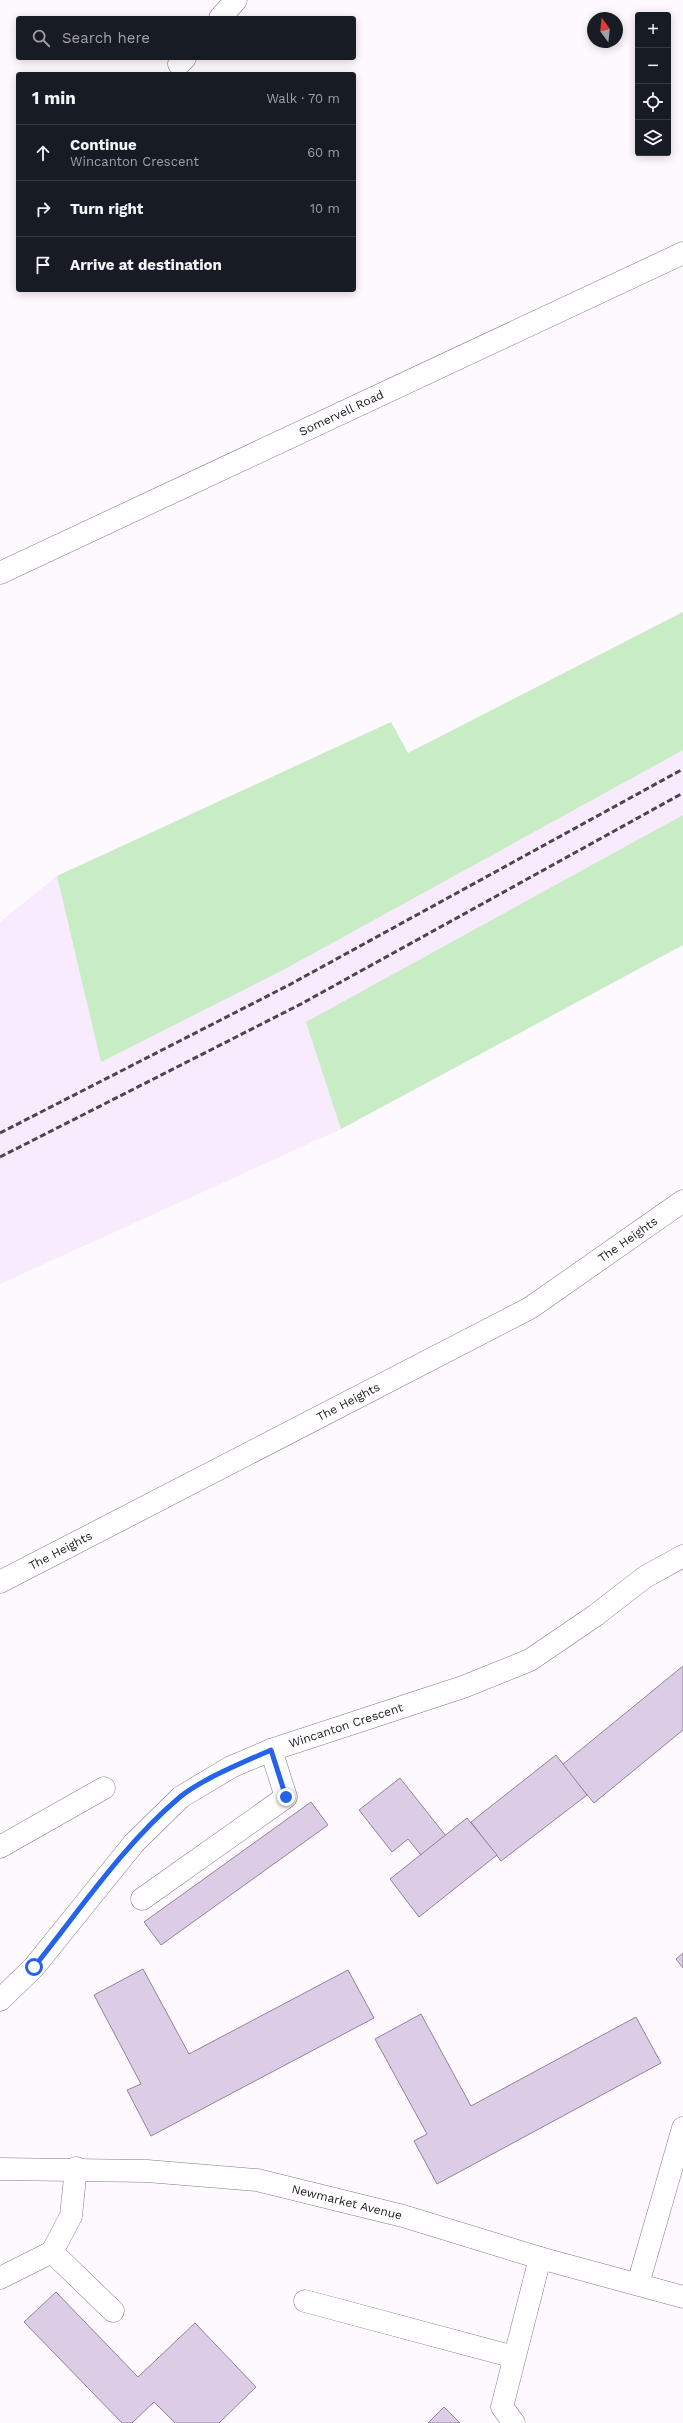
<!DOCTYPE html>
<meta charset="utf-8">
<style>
:root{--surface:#171b24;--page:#20242c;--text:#f1f3f6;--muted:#9ea1a6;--line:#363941}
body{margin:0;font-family:"Work Sans",sans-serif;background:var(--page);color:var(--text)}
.controls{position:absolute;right:12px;top:12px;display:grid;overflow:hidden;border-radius:4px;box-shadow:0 2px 10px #0003}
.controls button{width:36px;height:36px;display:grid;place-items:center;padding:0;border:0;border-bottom:1px solid var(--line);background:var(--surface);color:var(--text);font:20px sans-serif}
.compass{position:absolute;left:587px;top:12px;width:36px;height:36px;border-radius:50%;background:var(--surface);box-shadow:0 2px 10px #0003;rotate:345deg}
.stop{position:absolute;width:12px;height:12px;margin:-9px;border:3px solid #2563eb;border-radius:50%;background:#fff}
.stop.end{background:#2563eb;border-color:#fff;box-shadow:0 1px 4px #0008}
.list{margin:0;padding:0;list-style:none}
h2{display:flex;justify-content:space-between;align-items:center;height:52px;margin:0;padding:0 16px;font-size:17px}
h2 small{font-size:13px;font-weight:400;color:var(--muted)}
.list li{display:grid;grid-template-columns:26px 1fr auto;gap:12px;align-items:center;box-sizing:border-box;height:56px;padding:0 16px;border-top:1px solid var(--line)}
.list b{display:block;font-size:15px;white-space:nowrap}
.list p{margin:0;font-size:13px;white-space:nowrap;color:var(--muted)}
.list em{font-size:13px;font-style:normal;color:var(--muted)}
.icon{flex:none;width:22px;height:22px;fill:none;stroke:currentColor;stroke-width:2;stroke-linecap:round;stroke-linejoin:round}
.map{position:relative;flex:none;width:683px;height:2423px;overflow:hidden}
.search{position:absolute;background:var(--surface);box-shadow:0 2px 10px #0003;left:16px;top:16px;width:340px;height:44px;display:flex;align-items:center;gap:10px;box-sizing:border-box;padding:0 14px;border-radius:4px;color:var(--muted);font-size:15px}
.panel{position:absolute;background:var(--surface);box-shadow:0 2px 10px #0003;left:16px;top:72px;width:340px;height:220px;border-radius:4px}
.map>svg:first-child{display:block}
.built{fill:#f8ebfe}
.green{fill:#c8ecc4}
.building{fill:#ddcce5;stroke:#93839a}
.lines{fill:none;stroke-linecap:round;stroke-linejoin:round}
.minor-casing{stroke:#87788e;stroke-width:23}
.minor{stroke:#fff;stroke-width:22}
.rail{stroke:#4b464d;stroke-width:3;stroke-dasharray:6 3;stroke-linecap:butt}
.route{stroke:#2563eb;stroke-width:5}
.labels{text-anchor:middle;stroke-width:3;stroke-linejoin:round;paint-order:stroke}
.street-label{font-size:12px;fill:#1c161e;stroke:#fff}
</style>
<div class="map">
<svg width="683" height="2423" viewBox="0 0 683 2423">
<rect width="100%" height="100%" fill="#fdf9fe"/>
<!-- built -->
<polygon class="built" points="683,612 683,945 341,1129 0,1284 0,922 57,876 391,722 408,753"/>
<!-- green -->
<g class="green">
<polygon points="683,612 683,750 283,970 101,1062 57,876 391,722 408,753"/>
<polygon points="683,815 683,945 341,1129 306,1022"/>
</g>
<!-- building -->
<g class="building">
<polygon points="683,1666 683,1730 594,1803 562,1765"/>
<polygon points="556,1755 587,1795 501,1861 471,1822"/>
<polygon points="400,1778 446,1836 421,1855 408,1839 392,1852 359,1810"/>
<polygon points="311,1802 328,1825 161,1945 144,1922"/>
<polygon points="467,1818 497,1855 419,1917 390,1879"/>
<polygon points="683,1953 683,1968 676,1959"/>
<polygon points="143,1969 189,2054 348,1970 374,2018 151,2136 127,2090 141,2084 94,1995"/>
<polygon points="421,2014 471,2106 636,2017 661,2063 437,2184 414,2141 427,2134 375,2039"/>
<polygon points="56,2292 138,2377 195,2323 256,2387 219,2423 175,2423 154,2402 132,2423 122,2423 24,2322"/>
<polygon points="444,2407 460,2423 428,2423"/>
</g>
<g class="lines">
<defs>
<g id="minor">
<polyline points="220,18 236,0"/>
<polyline points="179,64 185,58"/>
<path id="s1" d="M 0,573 L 683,253"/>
<path id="s2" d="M 0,1582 L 530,1308 L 683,1201"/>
<polyline points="0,1847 104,1788"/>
<polyline points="142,1899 286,1797 271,1750"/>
<path id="s3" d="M 0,2000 L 34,1967 L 134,1843 L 181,1797 L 231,1767 L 271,1750 L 463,1687 L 530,1660 L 596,1615 L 645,1577 L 683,1556"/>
<path id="s4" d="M 0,2169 L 147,2171 L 257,2180 L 403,2216 L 540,2258 L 683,2297"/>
<polyline points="52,2252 113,2311"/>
<polyline points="0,2278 52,2252 71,2216 76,2168"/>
<polyline points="638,2284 683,2128"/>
<polyline points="305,2301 514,2357"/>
<polyline points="514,2423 502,2407 540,2258"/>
</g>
</defs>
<!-- minor casing -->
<use href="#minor" class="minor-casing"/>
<!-- minor -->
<use href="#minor" class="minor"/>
<!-- rail -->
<g class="rail">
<polyline points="0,1133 289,985 683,769"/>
<polyline points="0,1157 301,1004 683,793"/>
</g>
</g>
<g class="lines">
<!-- route -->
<path class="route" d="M 34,1967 C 80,1910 123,1845 180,1797 C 202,1779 244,1762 271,1750 L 286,1797"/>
</g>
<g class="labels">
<!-- street labels -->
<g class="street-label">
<text dy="4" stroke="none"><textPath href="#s1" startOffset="377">Somervell Road</textPath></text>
<text dy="4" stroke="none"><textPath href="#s2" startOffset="716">The Heights</textPath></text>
<text dy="4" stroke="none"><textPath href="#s2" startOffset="392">The Heights</textPath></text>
<text dy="4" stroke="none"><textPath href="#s2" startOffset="68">The Heights</textPath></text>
<text dy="4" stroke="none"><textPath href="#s3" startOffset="453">Wincanton Crescent</textPath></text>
<text dy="4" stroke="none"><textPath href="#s4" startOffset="350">Newmarket Avenue</textPath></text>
</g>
</g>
</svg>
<div class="controls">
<button>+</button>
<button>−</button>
<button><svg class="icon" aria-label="locate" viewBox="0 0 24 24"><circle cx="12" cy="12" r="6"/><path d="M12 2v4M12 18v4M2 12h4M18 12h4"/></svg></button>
<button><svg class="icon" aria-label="layers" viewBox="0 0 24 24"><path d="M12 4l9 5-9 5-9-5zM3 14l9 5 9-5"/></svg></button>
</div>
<svg class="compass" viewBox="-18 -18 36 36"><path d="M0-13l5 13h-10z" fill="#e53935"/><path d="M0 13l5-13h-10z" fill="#9ea1a6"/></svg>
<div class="stop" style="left:34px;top:1967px"></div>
<div class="stop end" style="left:286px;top:1797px"></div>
<div class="search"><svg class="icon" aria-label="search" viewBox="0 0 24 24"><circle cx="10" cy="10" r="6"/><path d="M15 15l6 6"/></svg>Search here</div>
<section class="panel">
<h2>1 min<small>Walk · 70 m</small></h2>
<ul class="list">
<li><svg class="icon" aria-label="ahead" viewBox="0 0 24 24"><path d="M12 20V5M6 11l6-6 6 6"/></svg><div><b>Continue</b><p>Wincanton Crescent</p></div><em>60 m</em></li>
<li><svg class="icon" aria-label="right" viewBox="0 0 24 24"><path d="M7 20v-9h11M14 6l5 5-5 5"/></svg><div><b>Turn right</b></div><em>10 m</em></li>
<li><svg class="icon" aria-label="arrive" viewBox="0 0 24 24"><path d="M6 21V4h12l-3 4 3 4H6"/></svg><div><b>Arrive at destination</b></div></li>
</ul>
</section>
</div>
